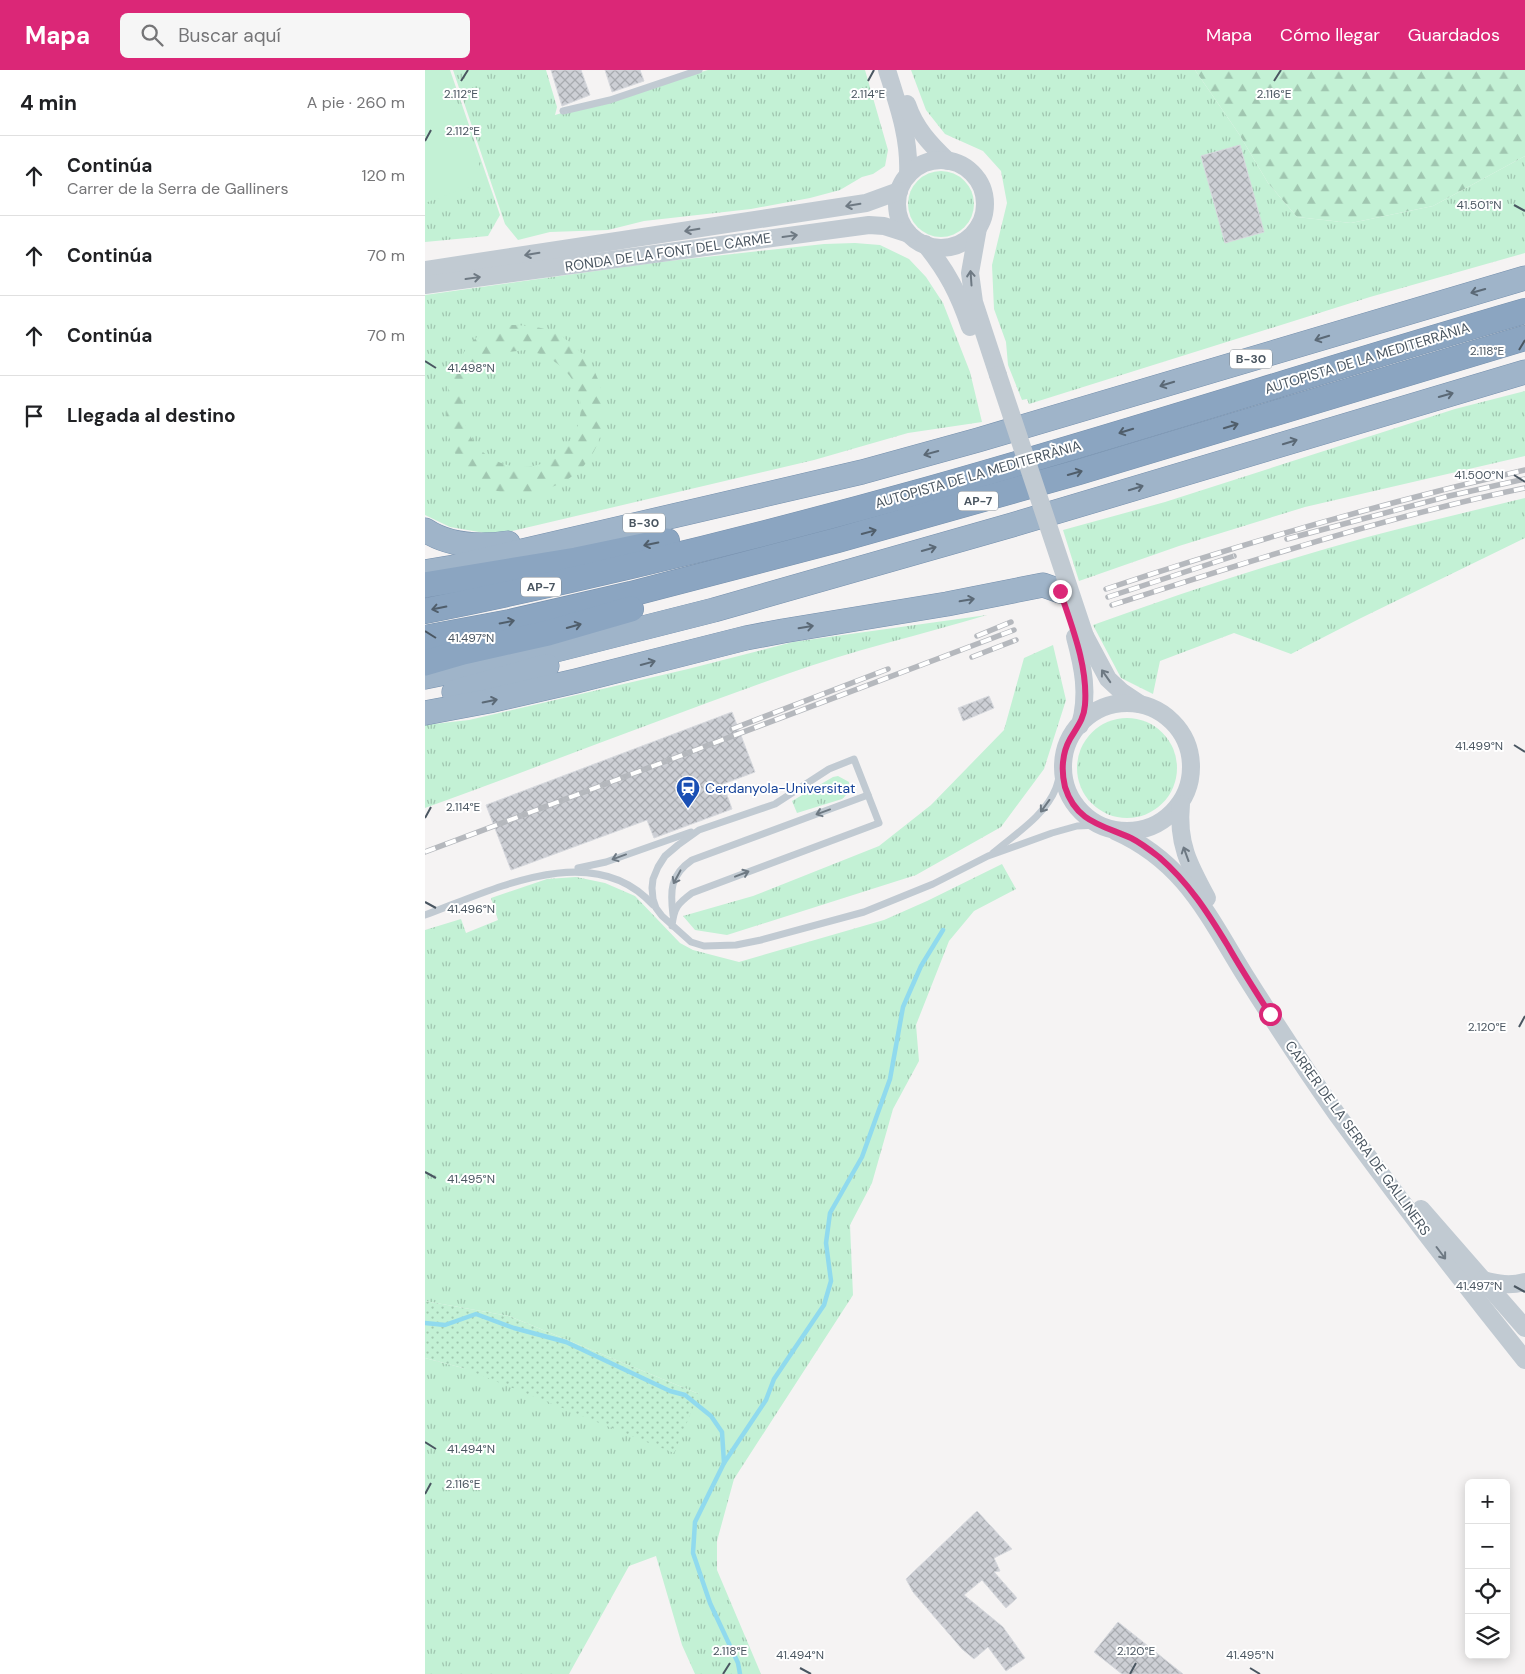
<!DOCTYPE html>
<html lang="es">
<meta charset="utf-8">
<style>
:root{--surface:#fff;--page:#f6f6f6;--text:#202124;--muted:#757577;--line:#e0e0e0;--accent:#db2777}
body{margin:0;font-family:"DM Sans",sans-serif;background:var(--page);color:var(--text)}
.controls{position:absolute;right:15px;bottom:15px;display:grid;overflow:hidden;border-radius:8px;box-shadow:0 2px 12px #0003}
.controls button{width:45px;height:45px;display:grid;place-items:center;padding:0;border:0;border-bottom:1px solid var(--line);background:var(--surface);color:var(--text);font:25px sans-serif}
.stop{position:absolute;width:15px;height:15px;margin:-11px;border:4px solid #db2777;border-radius:50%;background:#fff}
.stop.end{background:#db2777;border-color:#fff;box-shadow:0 1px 5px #0008}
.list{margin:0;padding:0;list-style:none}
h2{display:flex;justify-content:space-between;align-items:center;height:65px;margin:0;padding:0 20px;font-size:21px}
h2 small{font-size:16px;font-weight:400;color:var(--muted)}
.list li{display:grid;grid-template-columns:32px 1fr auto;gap:15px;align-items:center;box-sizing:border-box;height:80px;padding:0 20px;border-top:1px solid var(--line)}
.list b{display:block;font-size:19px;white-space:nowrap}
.list p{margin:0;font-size:16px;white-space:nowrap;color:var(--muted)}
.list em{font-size:16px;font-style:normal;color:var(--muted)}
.icon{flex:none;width:28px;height:28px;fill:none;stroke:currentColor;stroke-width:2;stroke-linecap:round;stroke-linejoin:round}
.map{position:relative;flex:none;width:1100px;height:1604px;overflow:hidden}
header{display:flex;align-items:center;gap:30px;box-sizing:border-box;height:70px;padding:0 25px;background:var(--accent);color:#fff}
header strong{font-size:24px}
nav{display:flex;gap:28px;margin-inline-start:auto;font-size:18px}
.search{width:350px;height:45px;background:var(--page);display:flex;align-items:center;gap:12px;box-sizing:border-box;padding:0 18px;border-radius:8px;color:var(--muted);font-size:19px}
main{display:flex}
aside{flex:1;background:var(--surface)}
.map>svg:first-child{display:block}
.grass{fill:url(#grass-tufts)}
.forest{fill:url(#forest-firs);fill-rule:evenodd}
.garden{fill:url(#garden-dots)}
.pitch{fill:#c3f1d5}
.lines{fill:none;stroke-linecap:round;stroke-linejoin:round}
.stream{stroke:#90daee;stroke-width:4.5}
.building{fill:url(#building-cross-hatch);stroke:#d7d9de}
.trunk-casing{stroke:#7690ad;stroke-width:25}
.motorway-casing{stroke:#7690ad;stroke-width:26}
.service{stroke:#c1cad2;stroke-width:7}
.tertiary{stroke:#c1cad2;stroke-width:18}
.trunk{stroke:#9fb4c9;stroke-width:24}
.motorway{stroke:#8ba5c1;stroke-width:25}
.rail-casing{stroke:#b5b8bd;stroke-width:5.5}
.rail{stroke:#fff;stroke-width:4;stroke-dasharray:11;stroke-linecap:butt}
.tertiary-bridge{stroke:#c1cad2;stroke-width:18}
.oneway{stroke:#6e7983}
.oneway2{stroke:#5b6976}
.oneway3{stroke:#505e6b}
.route{stroke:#db2777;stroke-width:6}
.ticks{fill:none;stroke:#4a5661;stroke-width:2}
.labels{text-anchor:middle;stroke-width:4;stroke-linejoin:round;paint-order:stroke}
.shield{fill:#fff;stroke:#808990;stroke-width:1}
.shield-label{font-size:12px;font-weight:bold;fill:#4a5661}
.street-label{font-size:14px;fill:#4a5661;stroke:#fff}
.transit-label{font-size:14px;fill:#164399;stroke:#fff;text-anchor:start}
.ticks-label{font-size:12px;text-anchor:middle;fill:#4a5661;stroke:#fff;stroke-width:4;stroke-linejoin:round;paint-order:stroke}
</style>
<header>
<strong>Mapa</strong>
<div class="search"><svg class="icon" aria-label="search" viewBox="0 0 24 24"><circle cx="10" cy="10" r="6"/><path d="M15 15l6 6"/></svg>Buscar aquí</div>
<nav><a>Mapa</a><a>Cómo llegar</a><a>Guardados</a></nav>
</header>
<main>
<aside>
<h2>4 min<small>A pie · 260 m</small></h2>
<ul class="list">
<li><svg class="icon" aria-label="ahead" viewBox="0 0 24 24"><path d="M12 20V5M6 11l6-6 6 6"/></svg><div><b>Continúa</b><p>Carrer de la Serra de Galliners</p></div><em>120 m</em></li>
<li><svg class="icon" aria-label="ahead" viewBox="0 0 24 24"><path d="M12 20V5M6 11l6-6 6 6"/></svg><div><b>Continúa</b></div><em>70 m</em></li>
<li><svg class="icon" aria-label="ahead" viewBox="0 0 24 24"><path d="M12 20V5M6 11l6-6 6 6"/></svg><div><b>Continúa</b></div><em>70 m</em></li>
<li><svg class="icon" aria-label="arrive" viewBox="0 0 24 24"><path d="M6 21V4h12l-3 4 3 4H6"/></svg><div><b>Llegada al destino</b></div></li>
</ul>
</aside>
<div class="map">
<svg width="1100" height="1604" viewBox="0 0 1100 1604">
<defs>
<pattern id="grass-tufts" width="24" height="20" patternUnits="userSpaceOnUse" patternTransform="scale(1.25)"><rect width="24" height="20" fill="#c3f1d5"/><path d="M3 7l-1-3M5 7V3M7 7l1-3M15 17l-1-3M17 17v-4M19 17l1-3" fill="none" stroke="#a0c6b0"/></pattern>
<pattern id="forest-firs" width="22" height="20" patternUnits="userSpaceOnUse" patternTransform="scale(1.25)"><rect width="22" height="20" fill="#c3f1d5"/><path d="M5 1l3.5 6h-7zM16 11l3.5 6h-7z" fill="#a0c6b0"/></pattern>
<pattern id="garden-dots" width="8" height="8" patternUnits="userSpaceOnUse" patternTransform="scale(1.25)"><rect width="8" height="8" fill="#c3f1d5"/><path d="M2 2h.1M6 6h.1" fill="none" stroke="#a0c6b0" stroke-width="1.8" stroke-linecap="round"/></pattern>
<pattern id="building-cross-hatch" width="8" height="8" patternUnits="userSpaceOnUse" patternTransform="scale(1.25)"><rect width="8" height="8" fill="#cdcfd5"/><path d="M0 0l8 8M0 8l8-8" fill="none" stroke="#a8abb0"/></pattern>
</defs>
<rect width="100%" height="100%" fill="#f5f3f3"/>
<!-- grass -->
<g class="grass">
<polygon points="0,0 25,0 75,145 63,166 0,172"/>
<polygon points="28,0 121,0 132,37 130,45 283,0 440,0 463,80 460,96 448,104 437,107 415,120 385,128 326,139 219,151 183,160 125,162 93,170 80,154"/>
<polygon points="486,0 770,0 814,64 843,113 872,147 926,153 1008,136 1100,86 1100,183 945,227 604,334 602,329 597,330 583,295 581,272 569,239 567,195 582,133 576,101 558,81 520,64 501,40"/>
<circle cx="516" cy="134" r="33"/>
<polygon points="430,173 455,175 484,189 501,207 518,233 545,302 557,352 483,363 389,390 83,462 60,463 25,457 0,445 0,225 235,192 399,174"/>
<polygon points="1100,321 1100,386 880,437 754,476 654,511 638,460 740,432 1030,339"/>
<path d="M 1100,428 L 1100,468 L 934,549 L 866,584 L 809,563 L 735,591 L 728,624 L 696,608 L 668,555 C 738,530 808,506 880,485 C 952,463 1026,446 1100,428 Z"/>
<path d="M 562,545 C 496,565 428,580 362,604 C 241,647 121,694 0,738 L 0,655 L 44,650 L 263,599 L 368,572 Z"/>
<polygon points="628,575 641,630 619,699 576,757 491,805 302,865 270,860 258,846 328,826 454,776 506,735 579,660 599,588"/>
<circle cx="702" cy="698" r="50"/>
<path d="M 413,706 L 424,712 C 425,720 423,724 417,729 L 372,743 L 367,731 L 408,707 Z"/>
<polygon points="577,794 591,819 549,841 524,871 491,955 494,991 468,1039 447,1113 425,1155 428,1225 309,1409 292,1471 292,1500 336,1604 270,1604 257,1575 231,1486 204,1496 144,1604 0,1604 0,1288 38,1298 274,1324 84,1246 0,1231 0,860 36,849 41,863 73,850 66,828 122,809 151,807 180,813 210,826 255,873 268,880 314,892 459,850 502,831"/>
</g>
<!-- forest -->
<g class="forest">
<polygon points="770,0 1100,0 1100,86 1008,136 926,153 872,147 843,113 814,64"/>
<path d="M 85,255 C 101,255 119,257 133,264 C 139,267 144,272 148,276 C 153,280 159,284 162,289 C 194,333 180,398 127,417 C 120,420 113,424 105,425 C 11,430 0,314 53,266 C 63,260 75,257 85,255 ZM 101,280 C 108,282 117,284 123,287 C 127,289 131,293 135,296 C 185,337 136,416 76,393 C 59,386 47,374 41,356 C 31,328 50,291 79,283 C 86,281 94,281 101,280 Z"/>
</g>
<!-- garden -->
<polygon class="garden" points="0,1231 84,1246 274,1324 249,1383 38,1298 0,1288"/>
<!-- pitch -->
<polygon class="pitch" points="0,0 20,0 60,111 0,133"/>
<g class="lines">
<!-- stream -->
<g class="stream">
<polyline points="0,1253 20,1255 51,1244 89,1258 141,1272 245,1321 260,1325 286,1346 297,1362 299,1393 270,1452 268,1483 285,1533 313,1593 315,1604"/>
<polyline points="299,1393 341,1330 349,1309 399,1235 406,1211 401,1173 405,1143 437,1087 465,1009 478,937 496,896 518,860"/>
</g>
</g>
<!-- building -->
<g class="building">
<polygon points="126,0 156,0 165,25 137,36"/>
<polygon points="180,0 215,0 219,11 187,22"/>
<polygon points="815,75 839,162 800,173 776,86"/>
<polygon points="564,626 569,638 538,651 533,638"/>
<polygon points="307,642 330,702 298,714 307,739 229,768 222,750 86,800 61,735"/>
<polygon points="552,1441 587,1479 569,1488 575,1501 569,1502 592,1528 581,1538 557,1510 539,1525 578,1557 600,1588 581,1601 563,1577 549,1589 537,1579 488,1522 481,1509"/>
<polygon points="693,1552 758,1604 697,1604 669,1582"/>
</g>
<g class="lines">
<defs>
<g id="trunk">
<path d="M 0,460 C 24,476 55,477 83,473"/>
<polyline points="0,502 29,497 437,402 553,370 1100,208"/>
<polyline points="0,607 119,583 289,540 587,455 1100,302"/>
<polyline points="29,622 122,596"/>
<polyline points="0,643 64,631 151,611 321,568 358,561 522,534 618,515 635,521"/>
</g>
<g id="motorway">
<polyline points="0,515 151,490 242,471"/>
<path d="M 0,541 C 165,508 328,468 490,423 C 695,366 896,300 1100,241"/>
<polyline points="0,568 85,552 206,524 413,470 654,402 1100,268"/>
<polyline points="0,593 38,582 123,563 206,539"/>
</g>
</defs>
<!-- trunk casing -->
<use href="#trunk" class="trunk-casing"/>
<!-- motorway casing -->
<use href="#motorway" class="motorway-casing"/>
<!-- service -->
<g class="service">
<polyline points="138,41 185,30 274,0"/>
<path d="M 568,783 C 590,764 620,746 631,718 C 634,709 636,700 638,691"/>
<polyline points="153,798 181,792 266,762"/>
<path d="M 0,845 C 68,820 168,768 228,835"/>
<path d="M 248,845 C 245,821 245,805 267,790 L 443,725"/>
<path d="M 247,856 C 249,838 252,834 267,823 L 454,753 L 429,689 L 404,699 L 350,734 L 274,760 L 253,775 L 240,786 L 233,797 L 228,809 L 227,818 L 228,829 L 231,838 L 237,846 L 266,872 L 279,876 L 311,875 L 336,870 L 439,842 L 508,814 L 563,786 L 627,763 L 652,756 L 673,755"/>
</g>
<!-- tertiary -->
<g class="tertiary">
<path d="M 462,0 C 473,35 485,68 483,105"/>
<path d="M 482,34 C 490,58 505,74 523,91"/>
<circle cx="516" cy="134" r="44"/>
<polyline points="553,158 545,203 549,232 573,305"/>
<path d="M 500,174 C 522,201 534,224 545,257"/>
<polyline points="0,200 441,133 474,121"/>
<polyline points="0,215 444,155 459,156 484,164"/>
<polyline points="660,566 683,609 697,622 715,634"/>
<path d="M 650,567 C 658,597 664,624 655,655"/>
<circle cx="702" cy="697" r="64"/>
<path d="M 756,734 C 752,773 764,795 782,828"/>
<path d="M 690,761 C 760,792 783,846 821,907 C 850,953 880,999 911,1043 C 972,1127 1035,1209 1100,1290"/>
<polyline points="996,1139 1100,1258"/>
<path d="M 1058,1210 C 1073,1214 1085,1216 1100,1212"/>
</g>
<!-- trunk -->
<use href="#trunk" class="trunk"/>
<!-- motorway -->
<use href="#motorway" class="motorway"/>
<defs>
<g id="rail">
<polyline points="862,469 1024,426 1100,409"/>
<path d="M 681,519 C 819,473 958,433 1100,400"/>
<polyline points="683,527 809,486"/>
<path d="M 687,535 C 823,492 960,447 1100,418"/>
<polyline points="552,566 586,552"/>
<polyline points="547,587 591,570"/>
<polyline points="307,659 463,599"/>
<polyline points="0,782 589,560"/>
</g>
</defs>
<!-- rail casing -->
<use href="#rail" class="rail-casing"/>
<!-- rail -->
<use href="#rail" class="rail"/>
<!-- tertiary-bridge -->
<polyline class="tertiary-bridge" points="573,305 660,566"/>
</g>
<!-- one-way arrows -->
<defs><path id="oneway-shaft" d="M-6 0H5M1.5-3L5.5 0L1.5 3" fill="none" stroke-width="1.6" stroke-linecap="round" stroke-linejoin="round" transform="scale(1.25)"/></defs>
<g class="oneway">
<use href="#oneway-shaft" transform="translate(428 135) rotate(171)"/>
<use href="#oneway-shaft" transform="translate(267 160) rotate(171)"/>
<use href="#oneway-shaft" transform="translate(365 166) rotate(-8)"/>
<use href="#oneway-shaft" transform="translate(107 184) rotate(171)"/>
<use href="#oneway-shaft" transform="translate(48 208) rotate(-8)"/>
<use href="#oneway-shaft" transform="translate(546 208) rotate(-94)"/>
<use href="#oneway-shaft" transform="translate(681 606) rotate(-125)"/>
<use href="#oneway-shaft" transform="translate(620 736) rotate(126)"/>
<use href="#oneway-shaft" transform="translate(398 742) rotate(160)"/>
<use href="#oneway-shaft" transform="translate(761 784) rotate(-110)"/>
<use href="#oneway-shaft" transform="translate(194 787) rotate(160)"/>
<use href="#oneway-shaft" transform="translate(317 804) rotate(-21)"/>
<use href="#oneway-shaft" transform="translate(252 807) rotate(118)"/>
<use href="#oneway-shaft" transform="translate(1016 1183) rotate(53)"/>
</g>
<g class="oneway2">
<use href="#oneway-shaft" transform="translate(1053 221) rotate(164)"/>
<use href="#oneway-shaft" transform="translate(897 268) rotate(163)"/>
<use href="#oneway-shaft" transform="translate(742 314) rotate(163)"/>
<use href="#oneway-shaft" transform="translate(1021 325) rotate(-16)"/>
<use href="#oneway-shaft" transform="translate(865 372) rotate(-17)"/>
<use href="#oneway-shaft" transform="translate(506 383) rotate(165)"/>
<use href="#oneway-shaft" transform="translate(711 418) rotate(-17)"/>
<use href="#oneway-shaft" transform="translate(504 479) rotate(-16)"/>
<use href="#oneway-shaft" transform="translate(542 530) rotate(-10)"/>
<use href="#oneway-shaft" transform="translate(381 557) rotate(-9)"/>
<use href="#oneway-shaft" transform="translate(223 593) rotate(-15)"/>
<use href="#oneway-shaft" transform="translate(65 631) rotate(-12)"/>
</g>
<g class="oneway3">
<use href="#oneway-shaft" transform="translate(806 356) rotate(-17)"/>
<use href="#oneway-shaft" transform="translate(701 361) rotate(163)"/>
<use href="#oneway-shaft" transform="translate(650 403) rotate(-16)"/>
<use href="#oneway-shaft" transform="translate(444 462) rotate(-15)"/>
<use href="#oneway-shaft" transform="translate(226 474) rotate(168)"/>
<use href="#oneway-shaft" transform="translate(14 538) rotate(169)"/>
<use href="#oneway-shaft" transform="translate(82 552) rotate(-11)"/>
<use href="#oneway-shaft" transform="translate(149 556) rotate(-16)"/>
</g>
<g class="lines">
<!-- route -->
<path class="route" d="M 635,521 C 647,557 663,596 660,635 C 659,649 652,657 645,669 C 637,683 636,701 640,717 C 651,752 677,755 706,768 C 716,773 725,780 734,787 C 764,813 783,843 803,876 C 816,899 831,922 845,944"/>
</g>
<!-- ticks -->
<path class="ticks" d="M 36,11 L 43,0M 443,11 L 449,0M 849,11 L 856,0M 0,71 L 6,60M 1089,135 L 1100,141M 1094,280 L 1100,270M 0,291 L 11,298M 1089,405 L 1100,412M 0,561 L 11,568M 1089,675 L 1100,682M 0,748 L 6,737M 0,832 L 11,838M 1094,957 L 1100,946M 0,1102 L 11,1108M 1089,1216 L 1100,1222M 0,1372 L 11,1379M 0,1424 L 6,1413M 375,1598 L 386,1604M 825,1598 L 835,1604M 298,1604 L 305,1593M 705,1604 L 711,1593"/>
<!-- icons -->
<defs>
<symbol id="station-pin" viewBox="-11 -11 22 30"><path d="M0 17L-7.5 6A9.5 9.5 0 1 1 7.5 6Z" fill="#1a4fb4" stroke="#fff"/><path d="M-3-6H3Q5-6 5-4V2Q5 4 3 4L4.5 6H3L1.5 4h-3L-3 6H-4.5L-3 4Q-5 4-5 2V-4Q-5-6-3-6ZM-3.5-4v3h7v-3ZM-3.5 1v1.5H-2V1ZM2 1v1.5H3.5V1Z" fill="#fff"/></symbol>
</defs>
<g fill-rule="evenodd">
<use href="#station-pin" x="249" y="704" width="28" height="38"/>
</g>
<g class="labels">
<!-- shield labels -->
<g class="shield">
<rect x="805" y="279.5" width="42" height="19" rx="4"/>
<rect x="533" y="421.5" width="40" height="19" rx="4"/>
<rect x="198" y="443.5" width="42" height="19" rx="4"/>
<rect x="96" y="507.5" width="40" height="19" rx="4"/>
</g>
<g class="shield-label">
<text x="826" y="293">B-30</text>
<text x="553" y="435">AP-7</text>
<text x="219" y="457">B-30</text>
<text x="116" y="521">AP-7</text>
</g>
<!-- street labels -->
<g class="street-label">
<text transform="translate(243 182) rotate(-8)" y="5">RONDA DE LA FONT DEL CARME</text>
<text transform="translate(942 288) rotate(-17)" y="5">AUTOPISTA DE LA MEDITERRÀNIA</text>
<text transform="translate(553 404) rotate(-16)" y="5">AUTOPISTA DE LA MEDITERRÀNIA</text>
<text transform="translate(933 1068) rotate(54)" y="5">CARRER DE LA SERRA DE GALLINERS</text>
</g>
<!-- transit labels -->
<g class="transit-label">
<text x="280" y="723">Cerdanyola-Universitat</text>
</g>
</g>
<g class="ticks-label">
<text x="36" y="28">2.112°E</text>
<text x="443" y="28">2.114°E</text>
<text x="849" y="28">2.116°E</text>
<text x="38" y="65">2.112°E</text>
<text x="1054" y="139">41.501°N</text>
<text x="1062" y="285">2.118°E</text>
<text x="46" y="302">41.498°N</text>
<text x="1054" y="409">41.500°N</text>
<text x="46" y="572">41.497°N</text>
<text x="1054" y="680">41.499°N</text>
<text x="38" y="741">2.114°E</text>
<text x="46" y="843">41.496°N</text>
<text x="1062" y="961">2.120°E</text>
<text x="46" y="1113">41.495°N</text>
<text x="1054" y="1220">41.497°N</text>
<text x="46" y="1383">41.494°N</text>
<text x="38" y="1418">2.116°E</text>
<text x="305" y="1585">2.118°E</text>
<text x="711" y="1585">2.120°E</text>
<text x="375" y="1589">41.494°N</text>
<text x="825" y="1589">41.495°N</text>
</g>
</svg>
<div class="controls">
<button>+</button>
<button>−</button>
<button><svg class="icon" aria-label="locate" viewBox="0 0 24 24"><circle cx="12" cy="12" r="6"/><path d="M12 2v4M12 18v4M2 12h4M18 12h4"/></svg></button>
<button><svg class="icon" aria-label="layers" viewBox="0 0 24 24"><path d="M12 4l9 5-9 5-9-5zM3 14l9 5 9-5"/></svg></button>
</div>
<div class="stop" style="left:845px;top:944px"></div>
<div class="stop end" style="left:635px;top:521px"></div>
</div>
</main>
